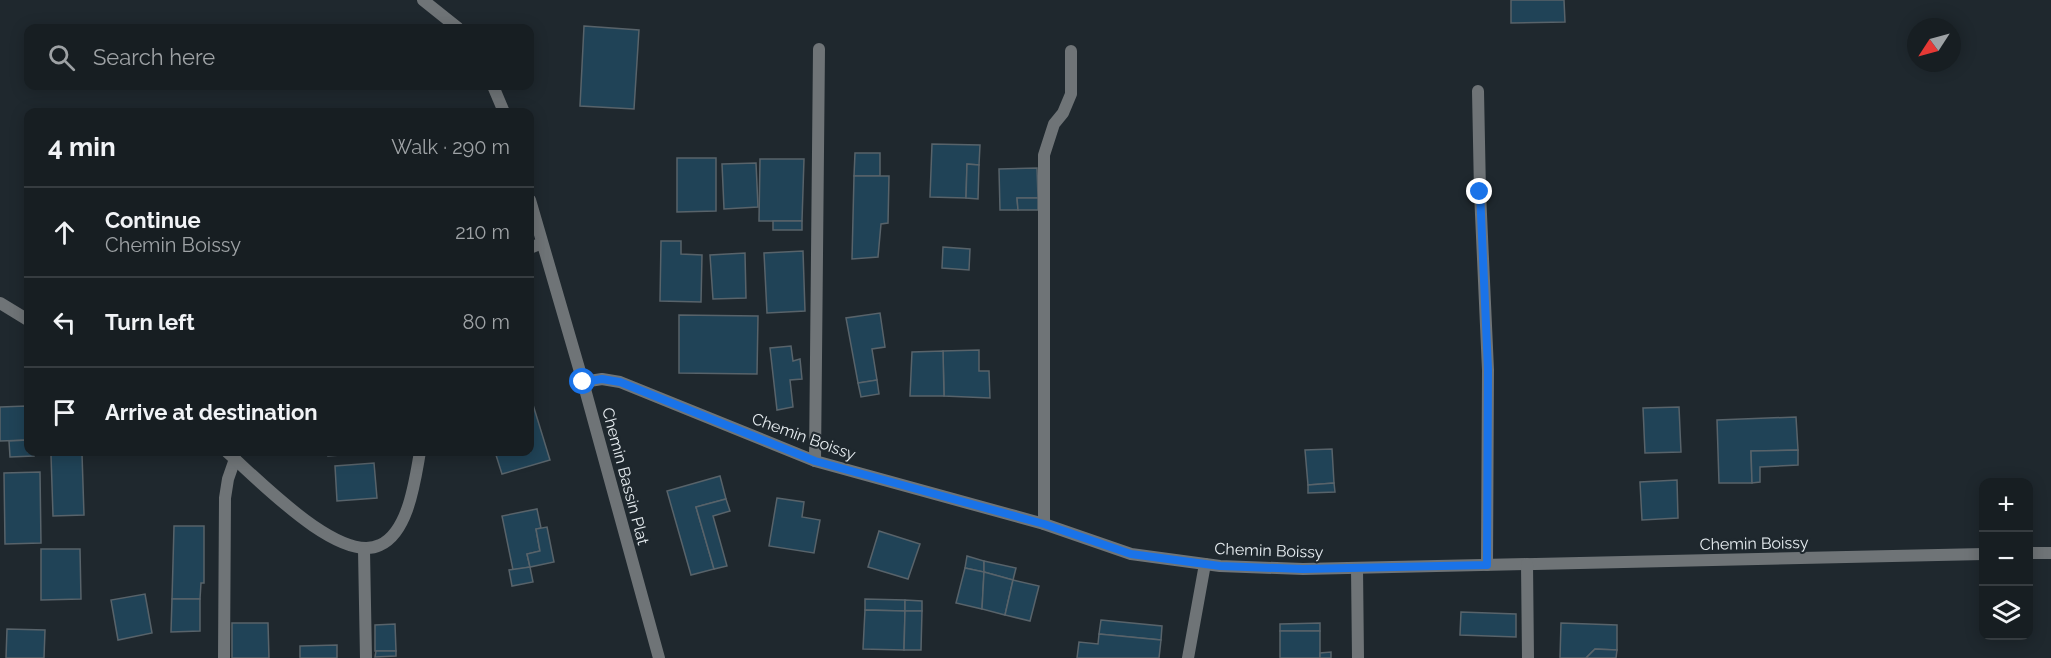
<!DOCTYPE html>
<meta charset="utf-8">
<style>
:root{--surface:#171e22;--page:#242b2f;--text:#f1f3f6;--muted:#9ea2a5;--line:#363c40}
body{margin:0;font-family:Raleway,sans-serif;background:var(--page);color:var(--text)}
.controls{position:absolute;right:18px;bottom:18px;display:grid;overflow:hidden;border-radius:12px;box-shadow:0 3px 15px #0003}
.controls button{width:54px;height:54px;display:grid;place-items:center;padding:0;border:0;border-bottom:2px solid var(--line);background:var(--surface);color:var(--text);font:30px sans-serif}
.compass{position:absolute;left:1907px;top:18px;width:54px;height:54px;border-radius:50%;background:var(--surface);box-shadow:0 3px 15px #0003;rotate:234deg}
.stop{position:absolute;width:18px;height:18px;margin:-14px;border:4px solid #1a73e8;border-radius:50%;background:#fff}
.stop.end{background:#1a73e8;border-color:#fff;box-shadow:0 2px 6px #0008}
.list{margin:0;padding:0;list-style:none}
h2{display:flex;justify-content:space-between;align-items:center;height:78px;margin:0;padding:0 24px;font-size:26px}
h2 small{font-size:20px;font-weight:400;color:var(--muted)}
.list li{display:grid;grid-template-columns:39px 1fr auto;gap:18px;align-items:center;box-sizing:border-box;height:90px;padding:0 24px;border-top:2px solid var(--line)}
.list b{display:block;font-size:22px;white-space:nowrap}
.list p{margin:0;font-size:20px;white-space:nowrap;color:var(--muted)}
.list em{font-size:20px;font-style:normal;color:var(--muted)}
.icon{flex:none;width:33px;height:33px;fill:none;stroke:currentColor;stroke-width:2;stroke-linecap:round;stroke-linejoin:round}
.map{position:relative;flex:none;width:2051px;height:658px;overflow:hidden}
.search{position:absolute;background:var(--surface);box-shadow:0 3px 15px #0003;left:24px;top:24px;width:510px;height:66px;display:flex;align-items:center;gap:15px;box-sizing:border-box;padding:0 21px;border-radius:12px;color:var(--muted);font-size:22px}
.panel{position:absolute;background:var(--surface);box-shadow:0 3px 15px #0003;left:24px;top:108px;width:510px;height:348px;border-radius:12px}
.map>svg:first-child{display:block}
.building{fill:#204357;stroke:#58636a;stroke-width:1.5}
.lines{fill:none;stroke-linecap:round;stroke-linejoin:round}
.lane{stroke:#6f7477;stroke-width:12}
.street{stroke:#6f7477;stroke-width:12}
.route{stroke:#1a73e8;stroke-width:8}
.labels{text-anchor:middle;stroke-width:4.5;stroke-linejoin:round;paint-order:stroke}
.street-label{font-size:16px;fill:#e7edf1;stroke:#1f282e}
</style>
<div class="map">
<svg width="2051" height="658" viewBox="0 0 2051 658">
<rect width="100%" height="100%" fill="#1f282e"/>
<!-- building -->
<g class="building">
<polygon points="1511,0 1564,0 1565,22 1511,23"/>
<polygon points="584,26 639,30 634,109 580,106"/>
<polygon points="932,144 980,145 979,165 967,164 966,198 930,197"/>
<polygon points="855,153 880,153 880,176 854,176"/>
<polygon points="677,158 716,158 716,211 677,212"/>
<polygon points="760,159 804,159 802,221 759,221"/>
<polygon points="756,163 758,207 724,209 722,164"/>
<polygon points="967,164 979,165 978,199 966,198"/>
<polygon points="1037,168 1038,198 1017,198 1018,210 1000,210 999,169"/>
<polygon points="854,176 889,176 888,223 881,224 878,257 852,259"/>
<polygon points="1017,198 1038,198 1038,210 1018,210"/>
<rect x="773" y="221" width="29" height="9"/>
<polygon points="661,241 681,241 681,254 702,255 701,302 660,301"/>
<polygon points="943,247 970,249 969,270 942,268"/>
<polygon points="803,251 805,311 767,313 764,253"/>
<polygon points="745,253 746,298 713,299 710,255"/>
<polygon points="880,313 885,347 872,349 877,380 858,383 846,318"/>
<polygon points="679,315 758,316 757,374 679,373"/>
<polygon points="791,346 793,361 800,359 802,379 790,380 793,407 777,410 770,348"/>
<polygon points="979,350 979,371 989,371 990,398 944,396 943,351"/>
<polygon points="943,351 944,396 910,396 912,352"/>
<polygon points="877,380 879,394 861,397 858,383"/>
<polygon points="530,395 550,460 502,474 495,452 530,452"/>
<polygon points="26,406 28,440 0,441 0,407"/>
<polygon points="1679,407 1681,452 1645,453 1643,408"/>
<polygon points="1796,417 1798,450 1751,451 1752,483 1719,483 1717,420"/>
<polygon points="28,440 28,452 34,452 34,456 10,457 9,441"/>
<polygon points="1332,449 1334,483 1308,485 1305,450"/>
<polygon points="1798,450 1798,465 1760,467 1760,482 1752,483 1751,451"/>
<polygon points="328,452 368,452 368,453 328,456"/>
<polygon points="82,454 84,515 53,516 51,455"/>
<polygon points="374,463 377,498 337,501 335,466"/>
<polygon points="40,472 41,543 5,544 4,473"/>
<polygon points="720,476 726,499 696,507 714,569 691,575 667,491"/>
<polygon points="1677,480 1678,518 1642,520 1640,482"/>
<polygon points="1334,483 1335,492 1308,493 1308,485"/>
<polygon points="777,498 804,502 802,517 820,520 814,553 769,546"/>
<polygon points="726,499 730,511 713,516 727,566 714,569 696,507"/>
<polygon points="537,509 541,528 536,529 540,551 527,554 530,567 513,570 502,516"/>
<polygon points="174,526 204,526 204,583 201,583 200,599 172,599"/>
<polygon points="547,527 554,562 530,567 527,554 540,551 536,529"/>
<polygon points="879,531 920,544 908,579 868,567"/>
<polygon points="41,549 80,549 81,599 41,600"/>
<polygon points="967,556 984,561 984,572 965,568"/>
<polygon points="984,561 1016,568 1013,580 984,572"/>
<polygon points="530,567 533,582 512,586 509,570"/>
<polygon points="965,568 984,572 982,609 956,603"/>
<polygon points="984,572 1013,580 1005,615 982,609"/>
<polygon points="1013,580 1039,586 1030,621 1005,615"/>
<polygon points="145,594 152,633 118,640 111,600"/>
<polygon points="172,599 200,599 200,631 171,632"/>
<polygon points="865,599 905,600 905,611 865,610"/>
<polygon points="905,600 922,601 922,611 905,611"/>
<polygon points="865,610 905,611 904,650 863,649"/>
<polygon points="905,611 922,611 921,650 904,650"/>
<polygon points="1461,612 1516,614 1516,637 1460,635"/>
<polygon points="1101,620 1162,626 1161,640 1099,634"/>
<polygon points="232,623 268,623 269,658 232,658"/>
<polygon points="1320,623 1320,631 1280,631 1280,624"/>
<polygon points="1561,623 1617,625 1617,650 1595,649 1586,658 1560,658"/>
<polygon points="395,624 396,651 375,651 375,625"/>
<polygon points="7,629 45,630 44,658 6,658"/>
<rect x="1280" y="631" width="40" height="27"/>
<polygon points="1099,634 1161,640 1159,658 1077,658 1079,642 1098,644"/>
<polygon points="337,645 337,658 300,658 300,646"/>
<polygon points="1595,649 1617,650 1616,658 1586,658"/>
<polygon points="376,651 396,651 396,656 375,657"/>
<polygon points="1331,652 1331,658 1320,658 1320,653"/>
</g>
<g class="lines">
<!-- lane -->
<polyline class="lane" points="224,658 225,498 228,479 235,459"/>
<!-- street -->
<g class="street">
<polyline points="423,0 458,28"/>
<polyline points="493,86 504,112"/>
<polyline points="1478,91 1480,192 1488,370 1487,565"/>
<polyline points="530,200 583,382 659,658"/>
<polyline points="530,248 542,243"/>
<polyline points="0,303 28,320"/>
<polyline points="583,382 602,379 620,382 815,461 1044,524 1131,554 1220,566 1303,569 1984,554"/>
<path d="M 227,452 C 257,478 339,565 380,545 C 409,532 415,479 420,452"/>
<polyline points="815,461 819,49"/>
<polyline points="1044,524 1044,155 1054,124 1063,113 1071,94 1071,51"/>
<polyline points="364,550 366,658"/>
<polyline points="2028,553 2051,553"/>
<polyline points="1527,564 1528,658"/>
<polyline points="1357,568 1358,658"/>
<polyline points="1188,658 1205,564"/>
</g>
</g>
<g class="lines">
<!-- route -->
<polyline class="route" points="583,382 602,379 620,382 815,461 1044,524 1131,554 1220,566 1303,569 1487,565 1488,369 1480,192"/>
</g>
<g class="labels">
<!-- street labels -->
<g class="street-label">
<text transform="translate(804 436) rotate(20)" y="6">Chemin Boissy</text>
<text transform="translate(626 476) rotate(75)" y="6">Chemin Bassin Plat</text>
<text transform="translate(1754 543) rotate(-1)" y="6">Chemin Boissy</text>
<text transform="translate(1269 550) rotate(2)" y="6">Chemin Boissy</text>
</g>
</g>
</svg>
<div class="controls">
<button>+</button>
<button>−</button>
<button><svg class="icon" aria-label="layers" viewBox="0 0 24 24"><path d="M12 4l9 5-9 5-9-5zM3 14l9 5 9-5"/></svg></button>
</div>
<svg class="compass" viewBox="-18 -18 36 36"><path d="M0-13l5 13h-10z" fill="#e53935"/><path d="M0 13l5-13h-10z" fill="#9ea2a5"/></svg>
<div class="stop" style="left:583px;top:382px"></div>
<div class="stop end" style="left:1480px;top:192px"></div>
<div class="search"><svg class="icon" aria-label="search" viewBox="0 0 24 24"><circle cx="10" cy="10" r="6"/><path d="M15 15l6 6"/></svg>Search here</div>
<section class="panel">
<h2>4 min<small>Walk · 290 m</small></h2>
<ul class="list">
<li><svg class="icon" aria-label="ahead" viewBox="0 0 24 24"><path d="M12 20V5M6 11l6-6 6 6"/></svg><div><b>Continue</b><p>Chemin Boissy</p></div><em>210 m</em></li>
<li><svg class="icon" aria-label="left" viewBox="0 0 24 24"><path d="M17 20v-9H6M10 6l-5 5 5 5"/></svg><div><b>Turn left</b></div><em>80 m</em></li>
<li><svg class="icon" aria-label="arrive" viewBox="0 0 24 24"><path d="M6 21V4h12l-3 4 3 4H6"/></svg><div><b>Arrive at destination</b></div></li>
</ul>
</section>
</div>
